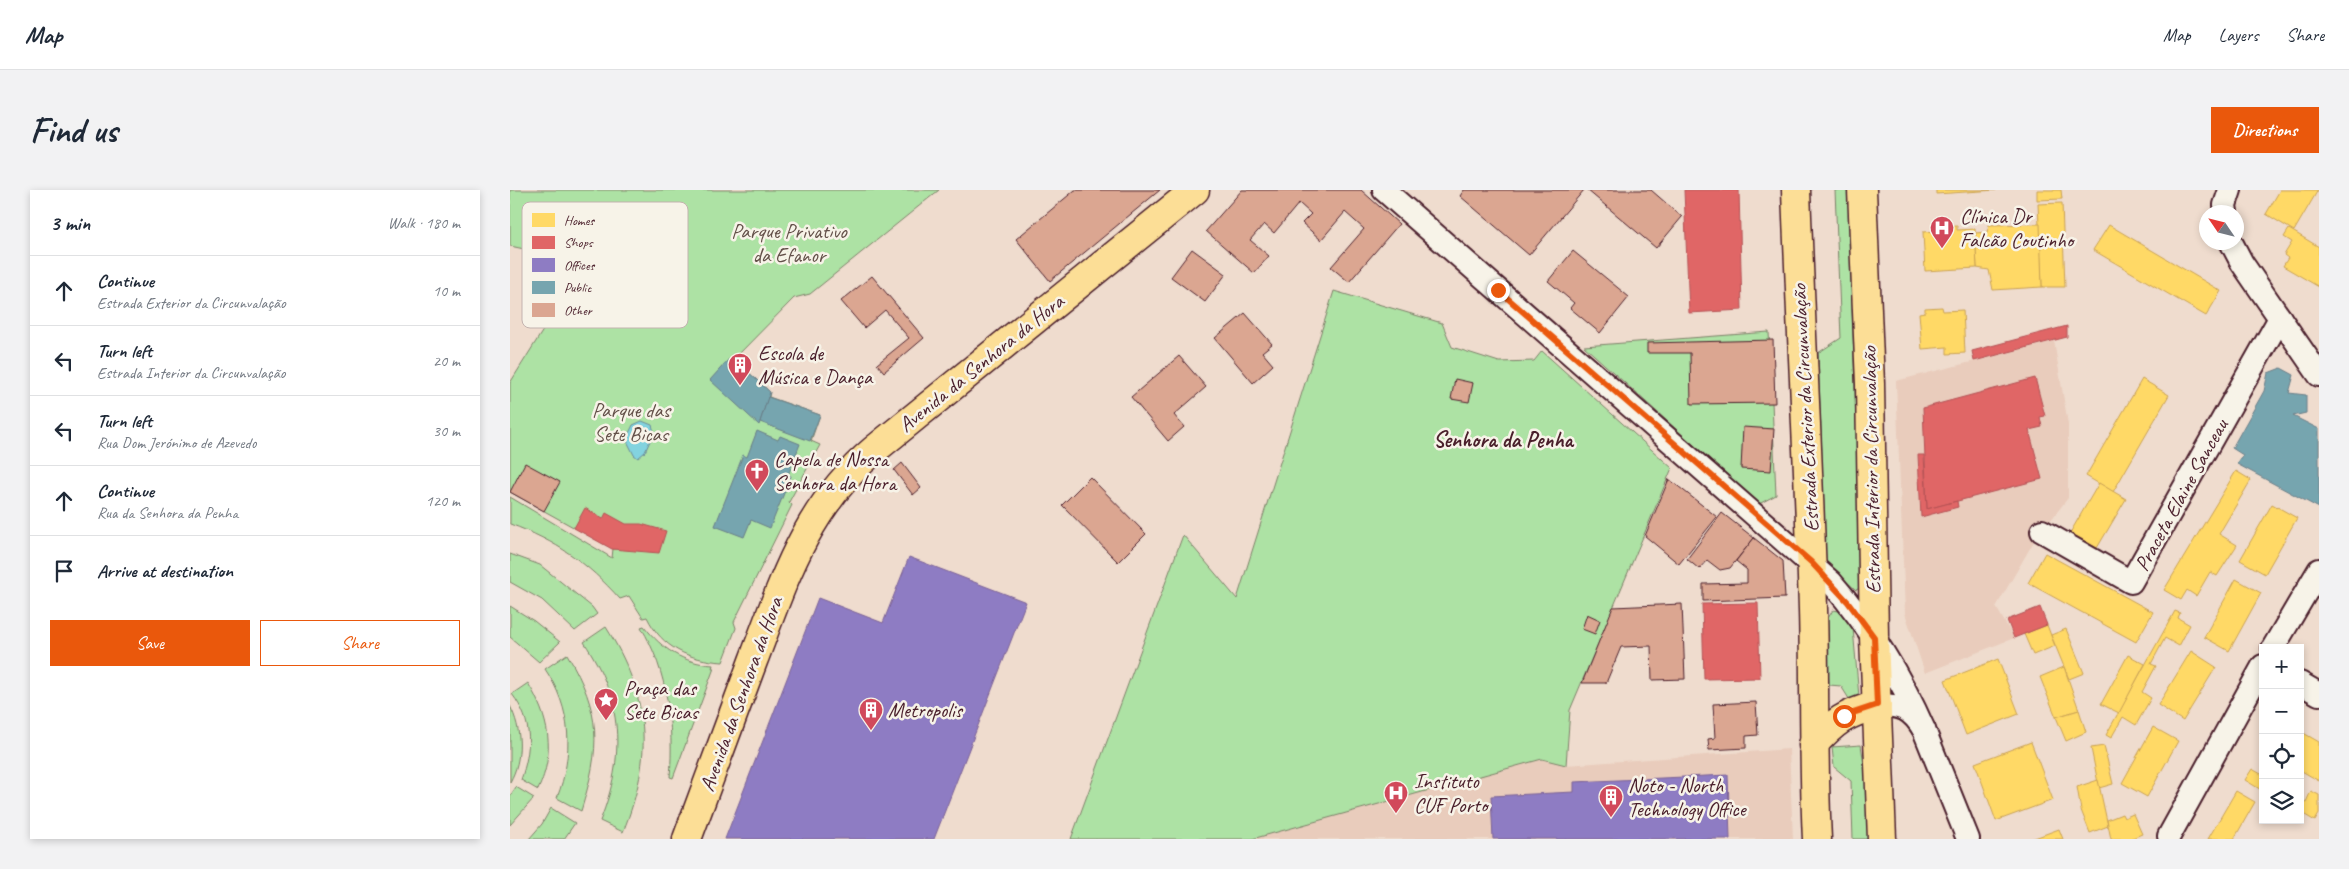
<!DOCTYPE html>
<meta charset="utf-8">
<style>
:root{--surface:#fff;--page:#f2f2f3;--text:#1f2937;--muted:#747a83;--line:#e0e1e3;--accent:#ea580c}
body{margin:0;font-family:Caveat,sans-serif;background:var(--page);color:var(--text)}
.controls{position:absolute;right:15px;bottom:15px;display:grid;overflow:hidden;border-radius:0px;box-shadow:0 2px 8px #0003}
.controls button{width:45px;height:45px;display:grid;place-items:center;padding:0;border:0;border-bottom:1px solid var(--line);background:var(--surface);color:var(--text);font:25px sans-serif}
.compass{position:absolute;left:1689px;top:15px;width:45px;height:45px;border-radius:50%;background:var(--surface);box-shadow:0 2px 8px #0003;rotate:305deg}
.stop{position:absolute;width:15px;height:15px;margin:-11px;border:4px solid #ea580c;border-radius:50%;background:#fff}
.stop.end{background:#ea580c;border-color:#fff;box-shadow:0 1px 5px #0008}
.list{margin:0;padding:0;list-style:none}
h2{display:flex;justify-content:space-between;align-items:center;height:65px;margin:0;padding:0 20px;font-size:21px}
h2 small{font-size:16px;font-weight:400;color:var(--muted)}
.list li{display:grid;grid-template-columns:32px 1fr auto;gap:15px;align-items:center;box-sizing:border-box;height:70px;padding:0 20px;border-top:1px solid var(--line)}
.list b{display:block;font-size:19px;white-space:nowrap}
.list p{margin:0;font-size:16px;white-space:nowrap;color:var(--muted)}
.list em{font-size:16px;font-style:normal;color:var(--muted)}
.actions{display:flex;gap:10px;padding:15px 20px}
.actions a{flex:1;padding:11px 0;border:1px solid var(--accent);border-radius:0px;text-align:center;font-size:18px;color:var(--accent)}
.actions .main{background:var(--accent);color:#fff}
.icon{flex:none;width:28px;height:28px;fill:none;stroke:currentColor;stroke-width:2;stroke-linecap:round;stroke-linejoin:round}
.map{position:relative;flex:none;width:1809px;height:649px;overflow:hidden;border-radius:0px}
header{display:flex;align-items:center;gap:30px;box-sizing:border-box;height:70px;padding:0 25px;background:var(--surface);border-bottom:1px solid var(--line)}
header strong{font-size:24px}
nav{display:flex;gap:28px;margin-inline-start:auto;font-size:18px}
.intro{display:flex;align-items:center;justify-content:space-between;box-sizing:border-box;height:120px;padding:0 30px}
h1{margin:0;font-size:35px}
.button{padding:12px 22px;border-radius:0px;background:var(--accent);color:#fff;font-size:18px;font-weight:700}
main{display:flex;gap:30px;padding:0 30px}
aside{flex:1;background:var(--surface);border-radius:0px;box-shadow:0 2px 8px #0003}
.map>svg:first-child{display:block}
.built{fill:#e9ccbc}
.green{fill:#ade2a4;stroke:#7c8068}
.water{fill:#83d3df;stroke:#6c8b97}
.homes{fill:#ffd966;stroke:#c9a154}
.shops{fill:#e06666;stroke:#b35154}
.offices{fill:#8e7cc3;stroke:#7a6095}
.public{fill:#76a5af;stroke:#697d87}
.building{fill:#dba691;stroke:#4a1f2b}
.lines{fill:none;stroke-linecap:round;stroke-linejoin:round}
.minor-casing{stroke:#4a1f2b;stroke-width:26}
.major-casing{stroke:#4a1f2b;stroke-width:31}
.minor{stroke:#f7f3e8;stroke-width:22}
.major{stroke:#fcde96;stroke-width:28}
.route{stroke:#ea580c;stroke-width:6}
.labels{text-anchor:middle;stroke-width:5;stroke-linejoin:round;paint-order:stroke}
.poi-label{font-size:21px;fill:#4a1f2b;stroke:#f7f3e8;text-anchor:start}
.park-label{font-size:21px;fill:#635049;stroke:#f7f3e8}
.street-label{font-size:21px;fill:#4a1f2b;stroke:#f7f3e8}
.neighbourhood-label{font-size:22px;font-weight:bold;fill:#4a1f2b;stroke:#f7f3e8}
.key{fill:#f7f3e8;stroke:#c3b3af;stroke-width:1}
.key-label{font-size:14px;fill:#4a1f2b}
</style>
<header>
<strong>Map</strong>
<nav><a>Map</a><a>Layers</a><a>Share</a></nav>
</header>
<div class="intro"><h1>Find us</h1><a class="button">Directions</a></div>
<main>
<aside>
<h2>3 min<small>Walk · 180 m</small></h2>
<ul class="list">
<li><svg class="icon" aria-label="ahead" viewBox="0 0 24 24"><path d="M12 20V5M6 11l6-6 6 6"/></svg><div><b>Continue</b><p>Estrada Exterior da Circunvalação</p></div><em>10 m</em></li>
<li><svg class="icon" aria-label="left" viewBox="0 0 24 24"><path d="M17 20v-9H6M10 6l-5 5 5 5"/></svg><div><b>Turn left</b><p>Estrada Interior da Circunvalação</p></div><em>20 m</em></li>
<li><svg class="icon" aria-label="left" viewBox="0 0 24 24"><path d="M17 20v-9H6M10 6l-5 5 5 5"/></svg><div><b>Turn left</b><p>Rua Dom Jerónimo de Azevedo</p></div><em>30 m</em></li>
<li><svg class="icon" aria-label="ahead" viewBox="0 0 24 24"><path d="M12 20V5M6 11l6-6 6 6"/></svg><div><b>Continue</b><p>Rua da Senhora da Penha</p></div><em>120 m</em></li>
<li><svg class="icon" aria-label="arrive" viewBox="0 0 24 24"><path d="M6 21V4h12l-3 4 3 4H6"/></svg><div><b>Arrive at destination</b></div></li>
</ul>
<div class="actions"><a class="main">Save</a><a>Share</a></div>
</aside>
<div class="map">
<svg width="1809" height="649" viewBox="0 0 1809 649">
<rect width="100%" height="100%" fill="#efdcce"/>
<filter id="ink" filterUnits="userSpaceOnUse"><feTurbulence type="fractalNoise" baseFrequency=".02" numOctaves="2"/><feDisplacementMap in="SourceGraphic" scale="10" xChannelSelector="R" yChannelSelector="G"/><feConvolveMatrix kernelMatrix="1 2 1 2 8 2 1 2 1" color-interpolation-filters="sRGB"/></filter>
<g filter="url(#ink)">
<!-- built -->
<g class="built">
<polygon points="1544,151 1558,234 1558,308 1523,353 1486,417 1504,448 1415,483 1395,423 1386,191"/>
<polygon points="1279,559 1283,649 742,649 1032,569 1056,575"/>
</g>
<!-- green -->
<g class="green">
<path d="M 0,0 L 429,0 L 300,104 L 284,108 L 224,169 L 260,202 L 259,207 L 310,225 L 301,251 L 310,255 L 279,312 L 282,315 L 224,432 L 226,438 L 213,472 C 179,470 152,458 137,427 L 133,428 L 119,406 L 110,409 C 77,372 46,351 0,334 L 0,307 L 102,368 L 103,359 L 0,302 L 0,193 L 35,137 L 57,68 L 0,56 Z"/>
<polygon points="1325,0 1338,0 1352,397 1346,400 1316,373 1308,163 1331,148"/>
<polygon points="824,101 932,133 942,157 989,172 1024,171 1032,161 1162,278 1060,520 1056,575 1032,569 742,649 561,649 673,345 727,409"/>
<polygon points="1259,142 1266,305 1249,314 1074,156"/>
<polygon points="0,364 30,375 82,417 87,424 65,441 32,410 0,392"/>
<polygon points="0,416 24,431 50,452 29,472 0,447"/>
<polygon points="1323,420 1329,421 1343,438 1349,507 1341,512 1331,496 1319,495 1315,433"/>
<path d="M 134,436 C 152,459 173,473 203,475 L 202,478 L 204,478 L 163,588 L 160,587 C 164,536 158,482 131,437 Z"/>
<path d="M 96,437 C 140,507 144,565 113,642 L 90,631 C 116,566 113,510 74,452 Z"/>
<path d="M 57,464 C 92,524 91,556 71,621 L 47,608 C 64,564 62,519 35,479 Z"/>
<path d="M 18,493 C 39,528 46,561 28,600 L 11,590 C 21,559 24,533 2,504 Z"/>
<path d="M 0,516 C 12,539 13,569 0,592 Z"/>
<polygon points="1351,555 1362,627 1362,649 1343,649 1341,591 1324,577 1322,557"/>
<polygon points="6,597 24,608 0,635 0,606"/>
<polygon points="41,618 65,633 54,649 19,649 32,634"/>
</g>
<!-- water -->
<polygon class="water" points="132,231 142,235 144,242 135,262 128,268 124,265 116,249 123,235"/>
<!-- homes -->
<g class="homes">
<polygon points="1426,0 1486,0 1426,4"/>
<polygon points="1527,0 1551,0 1552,9 1527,10"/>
<polygon points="1770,0 1808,0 1784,41 1756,24"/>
<polygon points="1552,13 1555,97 1532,97 1528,14"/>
<polygon points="1530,34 1532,97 1483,100 1479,80 1467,78 1465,43 1477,42 1479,35"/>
<polygon points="1447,35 1447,40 1465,39 1467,78 1415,81 1413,42 1428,41 1428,36"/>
<polygon points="1599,35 1711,101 1696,126 1583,60"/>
<polygon points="1779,39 1809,57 1809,97 1773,76 1778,68 1774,65 1782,52 1774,47"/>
<polygon points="1432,117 1433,121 1453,120 1455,163 1437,164 1437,157 1412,159 1409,123 1415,122 1415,118"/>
<polygon points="1632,189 1659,205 1603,302 1576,286"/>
<polygon points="1726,281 1741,290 1709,344 1727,355 1707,386 1700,382 1686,406 1677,400 1671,410 1654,400"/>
<polygon points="1589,293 1616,309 1587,358 1560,343"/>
<polygon points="1762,314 1787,328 1755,384 1730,370"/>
<polygon points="1535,363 1643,422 1626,452 1518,393"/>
<polygon points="1726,389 1751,403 1719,461 1694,447"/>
<polygon points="1665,421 1670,423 1668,428 1680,435 1669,456 1655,448 1641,474 1646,476 1632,502 1641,508 1626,535 1613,527 1601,548 1596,545"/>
<polygon points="1537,435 1545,456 1523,465 1514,444"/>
<polygon points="1556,439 1574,483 1559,489 1541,445"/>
<polygon points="1681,461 1706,477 1673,531 1648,515"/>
<polygon points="1618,465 1635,474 1609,523 1591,514"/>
<polygon points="1488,469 1509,524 1456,545 1435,490"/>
<polygon points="1554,477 1569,520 1546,527 1530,487"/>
<polygon points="1569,520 1576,542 1556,551 1546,527"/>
<polygon points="1643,537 1668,551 1637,607 1612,593"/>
<polygon points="1790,541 1809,552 1809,591 1790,580"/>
<polygon points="1521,552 1543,610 1486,631 1465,573"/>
<polygon points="1594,556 1603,594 1589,598 1581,558"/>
<polygon points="1742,579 1753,585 1753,601 1735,590"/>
<polygon points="1588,590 1598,636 1580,643 1571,620 1567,597"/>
<polygon points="1726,601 1745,612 1724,649 1698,649"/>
<polygon points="1801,601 1809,605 1809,624 1805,631 1790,622 1790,609 1796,612"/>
<polygon points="1612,624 1614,628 1623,624 1632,644 1620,649 1601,649 1597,630"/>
<polygon points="1549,639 1553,649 1522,649"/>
</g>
<!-- shops -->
<g class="shops">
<polygon points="1174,0 1229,0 1232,120 1179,123"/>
<polygon points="1557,136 1557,147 1464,171 1462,161"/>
<polygon points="1525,188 1535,226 1530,227 1532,237 1519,240 1532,289 1417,319 1413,218"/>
<polygon points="1408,265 1414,265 1417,319 1447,311 1448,317 1411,327"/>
<polygon points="75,318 93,329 96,323 116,334 131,334 156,341 149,363 102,359 64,338"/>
<polygon points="1248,413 1250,488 1194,489 1192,414"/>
<polygon points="1530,417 1537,435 1504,448 1497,430"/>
</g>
<!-- offices -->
<g class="offices">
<polygon points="399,367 516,412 424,649 215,649 308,408 373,433"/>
<polygon points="1218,585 1220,649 983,649 981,606 1064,602 1064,592"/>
</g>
<!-- public -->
<g class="public">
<polygon points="219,169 222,171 224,169 260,202 249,235 200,190"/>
<polygon points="1771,178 1784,185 1779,203 1796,205 1796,223 1783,226 1809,239 1809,318 1727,274 1733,265 1722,258 1754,201 1758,183"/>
<polygon points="258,207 310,225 300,251 250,232"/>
<polygon points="247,241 268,250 270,246 290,254 278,285 281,286 260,338 241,330 234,347 205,336 233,265 237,267"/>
</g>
<!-- building -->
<g class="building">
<polygon points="565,0 650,0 540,91 506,49"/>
<polygon points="732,0 851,0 889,34 839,92 821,77 854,39 835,22 811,50 792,33 801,24 789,13 764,43 754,34 740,50 759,66 744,83 696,41"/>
<polygon points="954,0 1074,0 1019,65 950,6"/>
<polygon points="1077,0 1141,0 1172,27 1146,58"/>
<polygon points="682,59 716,84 695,112 661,87"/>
<polygon points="1063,61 1119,107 1090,143 1060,118 1064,113 1038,91"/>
<polygon points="362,86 414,148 374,182 367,174 399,148 375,120 354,138 331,111"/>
<polygon points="735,123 762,154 752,162 763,175 743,193 705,148"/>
<polygon points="1263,150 1265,213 1181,214 1180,163 1137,163 1137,153"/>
<polygon points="669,166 696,197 664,225 674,237 658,251 621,207"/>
<polygon points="945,189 963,193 959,212 941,209"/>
<polygon points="1233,237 1264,239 1261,281 1231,279"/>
<polygon points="15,273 50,292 34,321 0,302"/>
<polygon points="392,273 411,298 403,305 384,280"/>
<polygon points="580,287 636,344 608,372 552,315"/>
<polygon points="1159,289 1207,327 1169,374 1135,346"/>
<polygon points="1212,323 1244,348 1220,378 1210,380 1197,370 1189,379 1177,369"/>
<polygon points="1244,348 1273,371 1275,408 1193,411 1193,394 1237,393 1237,380 1226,371"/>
<polygon points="1172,414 1175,489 1142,490 1141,456 1111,457 1096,493 1072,493 1103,417"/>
<polygon points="1077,424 1090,430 1085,444 1072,439"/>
<polygon points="1246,512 1248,545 1236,546 1236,558 1199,560 1198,549 1205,548 1203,514"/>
</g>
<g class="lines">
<defs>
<g id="minor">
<path d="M 874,0 L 1321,392 C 1360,437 1390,485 1414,540"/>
<polyline points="1716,22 1715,15 1720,0"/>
<polyline points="1721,52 1732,73 1809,185"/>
<polyline points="1532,341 1621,392 1770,128"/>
<polyline points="1763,458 1809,380"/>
<polyline points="1790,493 1809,504"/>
<path d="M 1367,515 C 1391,515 1401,518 1414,540 L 1458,649"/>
<polyline points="1659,646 1753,476"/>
</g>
<g id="major">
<path d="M 1286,0 C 1291,140 1299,279 1303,419 C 1305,496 1303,572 1307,649"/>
<polyline points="1352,0 1360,194 1364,447 1372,649"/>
<path d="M 1303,555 C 1325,531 1335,524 1367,515"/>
<path d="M 177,649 C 199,590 221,530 243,471 C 274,390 295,319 364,260 L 685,0"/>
</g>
</defs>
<!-- minor casing -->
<use href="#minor" class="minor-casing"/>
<!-- major casing -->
<use href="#major" class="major-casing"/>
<!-- minor -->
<use href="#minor" class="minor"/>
<!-- major -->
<use href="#major" class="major"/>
</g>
</g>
<g class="lines" filter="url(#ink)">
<!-- route -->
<polyline class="route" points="988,100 1301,372 1338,412 1364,447 1367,515 1334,526"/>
</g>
<!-- icons -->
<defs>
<symbol id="hospital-pin" viewBox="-11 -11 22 30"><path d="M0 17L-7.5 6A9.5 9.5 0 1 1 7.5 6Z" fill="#d1495b" stroke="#f7f3e8"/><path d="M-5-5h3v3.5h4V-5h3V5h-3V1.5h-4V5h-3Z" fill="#fff"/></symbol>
<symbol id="building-pin" viewBox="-11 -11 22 30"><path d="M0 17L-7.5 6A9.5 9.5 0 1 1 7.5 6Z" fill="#d1495b" stroke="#f7f3e8"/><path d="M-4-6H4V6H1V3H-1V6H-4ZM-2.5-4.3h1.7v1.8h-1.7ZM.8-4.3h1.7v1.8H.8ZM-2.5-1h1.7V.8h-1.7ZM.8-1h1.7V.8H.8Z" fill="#fff"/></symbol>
<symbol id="church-pin" viewBox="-11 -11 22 30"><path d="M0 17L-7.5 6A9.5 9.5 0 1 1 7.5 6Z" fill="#d1495b" stroke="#f7f3e8"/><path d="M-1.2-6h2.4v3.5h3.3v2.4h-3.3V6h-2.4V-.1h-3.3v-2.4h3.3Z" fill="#fff"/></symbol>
<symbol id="sight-pin" viewBox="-11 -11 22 30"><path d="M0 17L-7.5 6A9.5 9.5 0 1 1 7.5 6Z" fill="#d1495b" stroke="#f7f3e8"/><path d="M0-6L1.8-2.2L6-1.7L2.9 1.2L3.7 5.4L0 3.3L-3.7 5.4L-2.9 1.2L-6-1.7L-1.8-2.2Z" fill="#fff"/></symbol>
</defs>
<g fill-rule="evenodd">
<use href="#hospital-pin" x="1418" y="24" width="28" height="38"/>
<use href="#building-pin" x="216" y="161" width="28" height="38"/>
<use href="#church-pin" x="233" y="267" width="28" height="38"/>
<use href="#sight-pin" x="82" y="496" width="28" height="38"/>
<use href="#building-pin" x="347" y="506" width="28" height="38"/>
<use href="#hospital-pin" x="872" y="589" width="28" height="38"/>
<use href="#building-pin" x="1087" y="593" width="28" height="38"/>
</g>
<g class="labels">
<!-- poi labels -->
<g class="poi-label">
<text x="1450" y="33">Clínica Dr<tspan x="1450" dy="24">Falcão Coutinho</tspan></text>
<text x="248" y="170">Escola de<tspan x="248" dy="24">Música e Dança</tspan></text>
<text x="264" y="276">Capela de Nossa<tspan x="264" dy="24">Senhora da Hora</tspan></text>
<text x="114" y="505">Praça das<tspan x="114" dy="24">Sete Bicas</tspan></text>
<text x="378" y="527">Metropolis</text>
<text x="904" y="598">Instituto<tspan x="904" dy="24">CUF Porto</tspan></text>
<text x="1118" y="602">Noto - North<tspan x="1118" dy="24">Technology Office</tspan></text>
</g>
<!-- park labels -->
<g class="park-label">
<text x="279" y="48">Parque Privativo<tspan x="279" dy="24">da Efanor</tspan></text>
<text x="121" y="227">Parque das<tspan x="121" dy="24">Sete Bicas</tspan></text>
</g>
<!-- street labels -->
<g class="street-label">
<text transform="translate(471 173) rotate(-39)" y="7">Avenida da Senhora da Hora</text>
<text transform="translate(1295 218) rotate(-93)" y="7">Estrada Exterior da Circunvalação</text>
<text transform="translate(1361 280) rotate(-91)" y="7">Estrada Interior da Circunvalação</text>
<text transform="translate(1671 305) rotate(-61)" y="7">Praceta Elaine Sanceau</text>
<text transform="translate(231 504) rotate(-70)" y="7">Avenida da Senhora da Hora</text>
</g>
<!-- neighbourhood labels -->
<g class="neighbourhood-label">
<text x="993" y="257">Senhora da Penha</text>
</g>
</g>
<!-- legend -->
<rect x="12" y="12" width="166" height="126" rx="8" class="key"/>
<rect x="22" y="23" width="23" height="14" fill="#ffd966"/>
<rect x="22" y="46" width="23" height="13" fill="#e06666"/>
<rect x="22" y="68" width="23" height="14" fill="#8e7cc3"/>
<rect x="22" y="91" width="23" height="13" fill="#76a5af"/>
<rect x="22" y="113" width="23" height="14" fill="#dba691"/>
<g class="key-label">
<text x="54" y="35">Homes</text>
<text x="54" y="57">Shops</text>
<text x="54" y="80">Offices</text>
<text x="54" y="102">Public</text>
<text x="54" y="125">Other</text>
</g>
</svg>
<div class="controls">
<button>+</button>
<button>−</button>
<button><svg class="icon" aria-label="locate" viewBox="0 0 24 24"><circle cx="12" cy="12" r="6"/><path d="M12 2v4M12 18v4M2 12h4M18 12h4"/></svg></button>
<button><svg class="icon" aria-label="layers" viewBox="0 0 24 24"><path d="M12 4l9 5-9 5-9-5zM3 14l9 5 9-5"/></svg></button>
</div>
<svg class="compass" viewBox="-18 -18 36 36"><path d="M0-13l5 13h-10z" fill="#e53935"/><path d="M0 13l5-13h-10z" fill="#747a83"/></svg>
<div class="stop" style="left:1334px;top:526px"></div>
<div class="stop end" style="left:988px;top:100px"></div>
</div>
</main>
